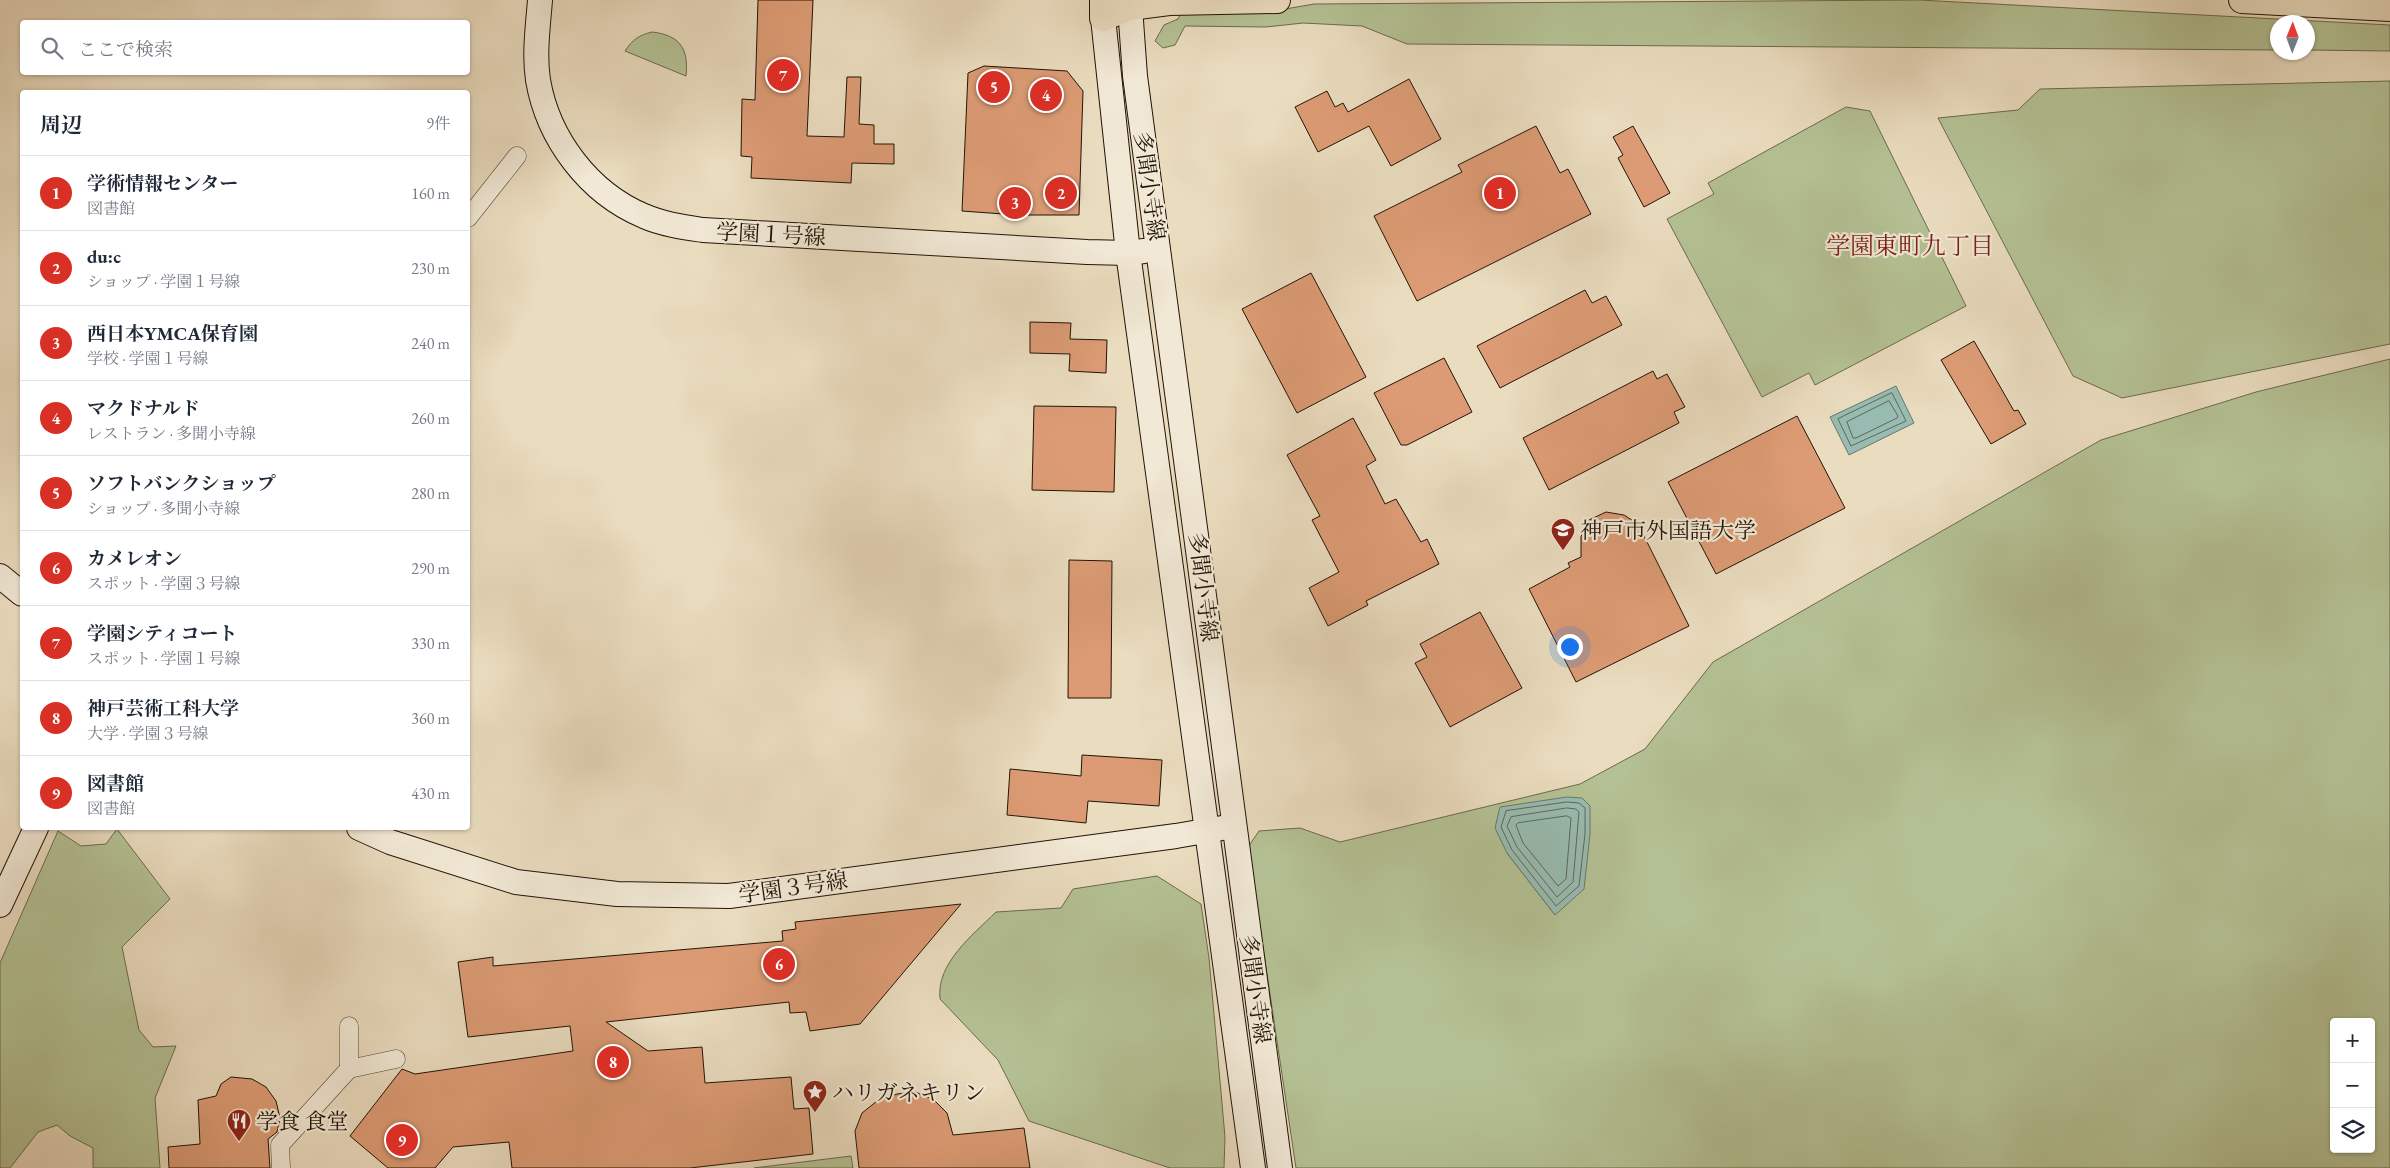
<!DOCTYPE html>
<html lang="ja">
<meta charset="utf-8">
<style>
:root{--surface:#fff;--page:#f6f6f7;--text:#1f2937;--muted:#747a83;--line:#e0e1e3;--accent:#d93025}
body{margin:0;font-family:"EB Garamond","Noto Serif JP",serif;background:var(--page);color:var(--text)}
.controls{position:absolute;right:15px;bottom:15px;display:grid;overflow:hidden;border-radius:5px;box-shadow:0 1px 4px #0004}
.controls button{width:45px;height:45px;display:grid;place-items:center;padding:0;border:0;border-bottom:1px solid var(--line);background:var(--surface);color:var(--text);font:25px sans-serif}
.compass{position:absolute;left:2270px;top:15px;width:45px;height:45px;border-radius:50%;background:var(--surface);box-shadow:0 1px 4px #0004;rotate:1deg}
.you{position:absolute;left:1569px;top:646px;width:18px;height:18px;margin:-12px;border:4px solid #fff;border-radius:50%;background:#1a73e8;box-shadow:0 0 0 8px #1a73e833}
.badge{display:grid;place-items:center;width:32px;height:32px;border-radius:50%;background:var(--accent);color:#fff;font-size:16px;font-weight:700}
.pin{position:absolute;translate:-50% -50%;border:2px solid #fff;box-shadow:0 1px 5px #0006}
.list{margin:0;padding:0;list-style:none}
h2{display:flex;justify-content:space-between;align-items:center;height:65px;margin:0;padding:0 20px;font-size:21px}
h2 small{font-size:16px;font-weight:400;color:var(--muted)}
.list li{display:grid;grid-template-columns:32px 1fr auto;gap:15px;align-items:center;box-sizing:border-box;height:75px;padding:0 20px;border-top:1px solid var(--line)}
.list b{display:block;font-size:19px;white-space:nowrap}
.list p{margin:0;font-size:16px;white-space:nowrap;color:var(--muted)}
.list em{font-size:16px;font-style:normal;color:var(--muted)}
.icon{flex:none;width:28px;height:28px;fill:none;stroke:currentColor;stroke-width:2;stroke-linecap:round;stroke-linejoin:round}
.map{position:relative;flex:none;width:2390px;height:1168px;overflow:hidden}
.search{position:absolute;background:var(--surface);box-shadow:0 1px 4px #0004;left:20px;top:20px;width:450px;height:55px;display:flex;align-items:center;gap:12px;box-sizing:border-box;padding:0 18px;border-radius:5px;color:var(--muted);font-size:19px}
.panel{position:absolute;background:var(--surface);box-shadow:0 1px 4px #0004;left:20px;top:90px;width:450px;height:740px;border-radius:5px}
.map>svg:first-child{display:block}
.green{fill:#b4c194;stroke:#6b6a4e;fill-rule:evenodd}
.water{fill:#98bcb1;stroke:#69786d}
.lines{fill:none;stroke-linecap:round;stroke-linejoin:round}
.shore{stroke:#5d685c;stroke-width:1}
.building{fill:#dc9b74;stroke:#221307}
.street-casing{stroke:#544535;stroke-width:19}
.secondary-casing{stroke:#221307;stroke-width:26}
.primary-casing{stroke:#221307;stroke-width:28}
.street{stroke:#f1e8d5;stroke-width:18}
.secondary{stroke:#f1e8d5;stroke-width:24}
.primary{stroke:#eadcbf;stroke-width:26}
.labels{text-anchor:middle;stroke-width:4.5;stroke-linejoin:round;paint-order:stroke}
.street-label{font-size:22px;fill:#221307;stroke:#f1e8d5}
.poi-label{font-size:22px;fill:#221307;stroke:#f1e8d5;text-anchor:start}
.neighbourhood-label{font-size:24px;fill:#7a1f14;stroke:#f1e8d5}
</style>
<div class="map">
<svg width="2390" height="1168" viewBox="0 0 2390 1168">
<rect width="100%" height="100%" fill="#eadcbf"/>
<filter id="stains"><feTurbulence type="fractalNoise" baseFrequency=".004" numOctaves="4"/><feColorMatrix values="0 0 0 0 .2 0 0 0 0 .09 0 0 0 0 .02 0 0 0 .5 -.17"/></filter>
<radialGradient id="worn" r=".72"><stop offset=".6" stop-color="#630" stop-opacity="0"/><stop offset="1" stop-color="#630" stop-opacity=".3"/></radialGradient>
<!-- green -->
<g class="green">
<polygon points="1919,0 2390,25 2390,51 2308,50 2308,22 2278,22 2277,50 1407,44 1362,26 1303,23 1266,27 1185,26 1175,45 1163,48 1155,41 1164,25 1178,19 1182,11 1268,12 1314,4"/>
<path d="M 652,32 C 680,35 689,49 686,76 L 625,51 C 632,40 639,35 652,32 Z"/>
<polygon points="2390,81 2390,344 2122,398 2073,376 1938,118 2018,110 2040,89"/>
<polygon points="1846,107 1870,111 1966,306 1815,385 1809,373 1762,397 1667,219 1714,194 1708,183"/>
<path d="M 2390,359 L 2390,1168 L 1296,1168 L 1248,847 L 1259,831 L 1300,828 L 1340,842 L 1580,784 L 1645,749 L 1713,662 L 2101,440 L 2256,392 ZM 1582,798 L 1555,915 L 1507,853 ZM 2334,1022 L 2371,1022 L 2371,1149 L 2334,1149 Z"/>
<polygon points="117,829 170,899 122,947 139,1030 153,1047 176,1046 155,1098 160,1168 93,1168 93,1148 70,1136 57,1125 38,1132 10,1168 0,1168 0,963 58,831 81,846 106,844"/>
<path d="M 1157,876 L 1201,904 L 1209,958 L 1225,1137 L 1224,1168 L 1170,1168 L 1029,1121 L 998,1060 L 940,999 C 936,963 973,935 996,912 L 1061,908 L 1073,889 Z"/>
<polygon points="851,1156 853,1168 754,1168"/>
</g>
<!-- water -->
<g class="water">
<polygon points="1896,386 1914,423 1849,455 1830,417"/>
<polygon points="1567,797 1582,798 1590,806 1590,834 1584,889 1555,915 1507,853 1495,828 1500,807"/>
</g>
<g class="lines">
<!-- shore -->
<g class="shore">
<polygon points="1892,393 1906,421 1851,446 1838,419"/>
<polygon points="1889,401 1898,416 1897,418 1856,438 1853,438 1847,422"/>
<polygon points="1567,802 1579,803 1585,808 1585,834 1579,886 1556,906 1512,850 1501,827 1506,811"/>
<polygon points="1567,808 1576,809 1579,812 1573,882 1557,897 1517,847 1507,826 1511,817"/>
<polygon points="1567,816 1571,818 1566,879 1558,886 1523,843 1516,825 1518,823"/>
</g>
</g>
<!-- building -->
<g class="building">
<polygon points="758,0 813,0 807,136 844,137 847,77 861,77 859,124 874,125 874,144 894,144 894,164 852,163 851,183 751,178 752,157 741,156 742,99 755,100"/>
<polygon points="984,66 1067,71 1083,91 1079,215 1017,215 962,211 968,73"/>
<polygon points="1409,79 1441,139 1391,166 1369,126 1318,152 1295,107 1327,91 1335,107 1343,103 1348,112"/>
<polygon points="1536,126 1560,173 1568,169 1591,214 1417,301 1374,216 1462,172 1458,165"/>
<polygon points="1633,126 1670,193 1644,207 1618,158 1623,155 1613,137"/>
<polygon points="1311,273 1366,377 1297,413 1242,309"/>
<polygon points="1585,290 1592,303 1606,296 1622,325 1500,388 1477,346"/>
<polygon points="1030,322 1071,323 1070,339 1107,340 1106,373 1069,371 1070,354 1030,353"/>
<polygon points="1974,341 2014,411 2018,410 2026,424 1991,444 1941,360"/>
<polygon points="1444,358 1472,412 1407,445 1401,445 1374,393"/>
<polygon points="1653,371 1657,379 1667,374 1685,407 1674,412 1679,423 1549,490 1523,438"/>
<polygon points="1034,406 1116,407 1114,492 1032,490"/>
<polygon points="1797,416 1845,508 1716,574 1668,482"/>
<polygon points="1353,418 1376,460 1366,466 1385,504 1396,499 1421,542 1427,539 1439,564 1366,601 1368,605 1328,626 1309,588 1339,572 1312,520 1320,516 1287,455"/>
<polygon points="1606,512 1624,515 1638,524 1689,626 1576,682 1529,589 1570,567 1568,563 1581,557 1581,537 1584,528 1589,520"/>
<polygon points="1069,560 1112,561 1111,698 1068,698"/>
<polygon points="1480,612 1522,688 1450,727 1415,663 1427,657 1420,644"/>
<polygon points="1082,755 1162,760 1159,806 1088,801 1086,823 1007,815 1010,769 1081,776"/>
<polygon points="961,904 860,1024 810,1031 806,1012 790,1013 789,1002 606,1022 648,1051 702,1047 705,1083 791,1077 794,1109 809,1108 813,1154 690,1168 512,1168 509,1142 453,1147 435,1168 388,1168 350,1136 402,1069 415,1074 573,1051 570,1026 468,1037 458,962 493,957 493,966 783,941 782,931 796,929 795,922"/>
<polygon points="231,1077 252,1079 266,1087 276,1101 280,1118 277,1132 268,1139 270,1168 169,1168 168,1147 200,1144 198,1100 216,1096 221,1084"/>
<polygon points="915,1092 933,1099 947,1113 953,1135 1024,1128 1030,1168 859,1168 855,1131 862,1113 877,1101 897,1094"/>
</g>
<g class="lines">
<defs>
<g id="street">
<polyline points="468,218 517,156"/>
<polyline points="349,1026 349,1069 396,1059"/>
<polyline points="281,1168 280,1145 349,1069"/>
</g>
<g id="secondary">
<path d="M 540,0 C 538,26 534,54 538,80 C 548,139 589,193 644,216 C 662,224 683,227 703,230 L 1087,252 L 1128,253 L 1144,251"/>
<polyline points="1130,7 1135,76 1280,1168"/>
<polyline points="1103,18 1128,253 1253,1168"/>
<polyline points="0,576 22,594"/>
<polyline points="359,828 390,842 516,882 617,894 729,896 1176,836 1222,828"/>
<polyline points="0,905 36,828"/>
</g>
<g id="primary">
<polyline points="1103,0 1103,18 1130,7 1169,2 1277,0"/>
<polyline points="2242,0 2390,8"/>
</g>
</defs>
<!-- street casing -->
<use href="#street" class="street-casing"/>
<!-- secondary casing -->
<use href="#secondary" class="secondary-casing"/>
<!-- primary casing -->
<use href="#primary" class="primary-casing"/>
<!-- street -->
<use href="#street" class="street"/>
<!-- secondary -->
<use href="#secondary" class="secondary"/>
<!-- primary -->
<use href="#primary" class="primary"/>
</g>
<!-- icons -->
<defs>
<symbol id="university-pin" viewBox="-11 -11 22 30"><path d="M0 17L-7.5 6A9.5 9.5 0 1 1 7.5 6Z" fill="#8f2418" stroke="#f1e8d5"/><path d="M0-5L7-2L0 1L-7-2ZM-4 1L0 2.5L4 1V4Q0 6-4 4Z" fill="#fff"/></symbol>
<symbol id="sight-pin" viewBox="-11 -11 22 30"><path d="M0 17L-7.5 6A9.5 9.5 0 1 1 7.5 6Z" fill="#8f2418" stroke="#f1e8d5"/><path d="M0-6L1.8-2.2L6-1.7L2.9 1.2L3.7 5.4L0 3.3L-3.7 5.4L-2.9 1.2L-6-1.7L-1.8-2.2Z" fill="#fff"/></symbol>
<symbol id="restaurant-pin" viewBox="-11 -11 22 30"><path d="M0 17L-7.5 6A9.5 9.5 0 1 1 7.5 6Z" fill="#8f2418" stroke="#f1e8d5"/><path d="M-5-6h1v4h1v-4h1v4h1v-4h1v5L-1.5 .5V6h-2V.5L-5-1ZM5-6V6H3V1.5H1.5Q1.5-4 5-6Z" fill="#fff"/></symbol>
</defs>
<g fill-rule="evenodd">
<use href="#university-pin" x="1549" y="516" width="28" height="38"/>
<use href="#sight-pin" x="801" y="1078" width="28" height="38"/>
<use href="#restaurant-pin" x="225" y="1107" width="28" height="38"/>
</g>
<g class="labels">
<!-- street labels -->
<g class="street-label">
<text transform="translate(1150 186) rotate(82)" y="8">多聞小寺線</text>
<text transform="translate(771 234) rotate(3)" y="8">学園１号線</text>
<text transform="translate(1204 587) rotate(83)" y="8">多聞小寺線</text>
<text transform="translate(793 887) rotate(-8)" y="8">学園３号線</text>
<text transform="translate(1256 989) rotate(82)" y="8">多聞小寺線</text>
</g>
<!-- poi labels -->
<g class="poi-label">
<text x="1580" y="538">神戸市外国語大学</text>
<text x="832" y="1100">ハリガネキリン</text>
<text x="256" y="1129">学食 食堂</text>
</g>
<!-- neighbourhood labels -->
<g class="neighbourhood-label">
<text x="1910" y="254">学園東町九丁目</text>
</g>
</g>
<rect width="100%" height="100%" filter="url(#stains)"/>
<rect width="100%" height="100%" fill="url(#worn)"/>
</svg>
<div class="controls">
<button>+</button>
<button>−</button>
<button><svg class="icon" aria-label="layers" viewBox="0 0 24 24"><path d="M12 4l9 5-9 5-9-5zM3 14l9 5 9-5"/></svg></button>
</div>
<svg class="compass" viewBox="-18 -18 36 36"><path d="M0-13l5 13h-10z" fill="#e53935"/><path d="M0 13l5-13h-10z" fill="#747a83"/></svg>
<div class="you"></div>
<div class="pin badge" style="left:1500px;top:193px">1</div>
<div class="pin badge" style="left:1061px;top:193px">2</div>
<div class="pin badge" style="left:1015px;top:203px">3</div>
<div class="pin badge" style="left:1046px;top:95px">4</div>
<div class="pin badge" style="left:994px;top:87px">5</div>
<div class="pin badge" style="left:779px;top:964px">6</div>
<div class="pin badge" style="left:783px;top:75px">7</div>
<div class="pin badge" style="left:613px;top:1062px">8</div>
<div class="pin badge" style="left:402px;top:1140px">9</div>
<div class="search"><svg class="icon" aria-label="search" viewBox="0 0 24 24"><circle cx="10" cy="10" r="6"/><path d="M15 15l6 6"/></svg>ここで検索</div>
<section class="panel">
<h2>周辺<small>9件</small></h2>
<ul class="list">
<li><span class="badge">1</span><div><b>学術情報センター</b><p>図書館</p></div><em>160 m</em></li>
<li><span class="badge">2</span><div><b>du:c</b><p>ショップ · 学園１号線</p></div><em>230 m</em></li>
<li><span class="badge">3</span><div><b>西日本YMCA保育園</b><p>学校 · 学園１号線</p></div><em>240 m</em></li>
<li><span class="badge">4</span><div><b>マクドナルド</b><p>レストラン · 多聞小寺線</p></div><em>260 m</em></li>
<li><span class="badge">5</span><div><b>ソフトバンクショップ</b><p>ショップ · 多聞小寺線</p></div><em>280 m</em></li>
<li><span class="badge">6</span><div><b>カメレオン</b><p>スポット · 学園３号線</p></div><em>290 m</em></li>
<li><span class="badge">7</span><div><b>学園シティコート</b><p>スポット · 学園１号線</p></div><em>330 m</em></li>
<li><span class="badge">8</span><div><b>神戸芸術工科大学</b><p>大学 · 学園３号線</p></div><em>360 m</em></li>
<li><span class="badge">9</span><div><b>図書館</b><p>図書館</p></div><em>430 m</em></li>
</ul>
</section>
</div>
